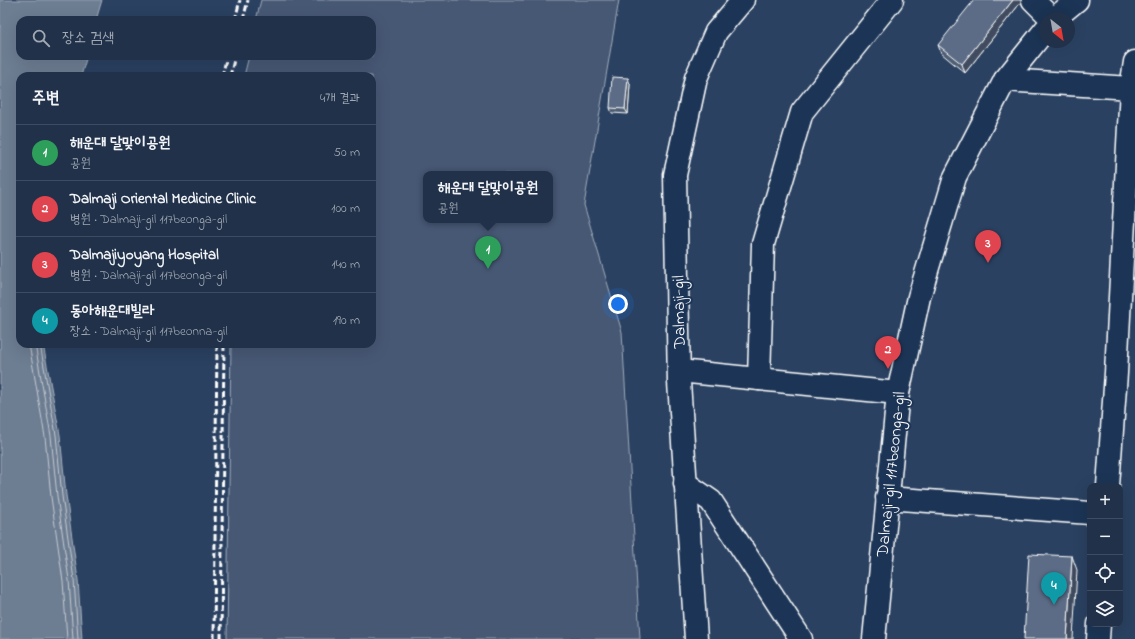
<!DOCTYPE html>
<html lang="ko">
<meta charset="utf-8">
<style>
:root{--surface:#203149;--page:#2d3d53;--text:#f1f3f6;--muted:#a2a9b4;--line:#3d4c61;--accent:#8bbbb9}
body{margin:0;font-family:"Indie Flower","Poor Story",sans-serif;background:var(--page);color:var(--text)}
.controls{position:absolute;right:12px;bottom:12px;display:grid;overflow:hidden;border-radius:8px;box-shadow:0 4px 16px #0002}
.controls button{width:36px;height:36px;display:grid;place-items:center;padding:0;border:0;border-bottom:1px solid var(--line);background:var(--surface);color:var(--text);font:20px sans-serif}
.compass{position:absolute;left:1039px;top:12px;width:36px;height:36px;border-radius:50%;background:var(--surface);box-shadow:0 4px 16px #0002;rotate:149deg}
.you{position:absolute;left:618px;top:304px;width:14px;height:14px;margin:-10px;border:3px solid #fff;border-radius:50%;background:#1a73e8;box-shadow:0 0 0 6px #1a73e833}
.badge{display:grid;place-items:center;width:26px;height:26px;border-radius:50%;background:var(--accent);color:#fff;font-size:13px;font-weight:700}
.pin{position:absolute;translate:-50% -33px;filter:drop-shadow(0 1px 2px #0008)}
.pin::after{content:'';position:absolute;top:21px;width:14px;height:12px;background:inherit;clip-path:polygon(0 0,100% 0,50% 100%)}
.popup{position:absolute;left:423px;top:171px;width:130px;height:52px;box-sizing:border-box;display:grid;place-content:center;border-radius:8px;background:var(--surface);filter:drop-shadow(0 1px 3px #0005);font-size:13px;white-space:nowrap;color:var(--muted)}
.popup b{font-size:15px;color:var(--text)}
.popup::after{content:'';position:absolute;left:50%;top:100%;margin-left:-8px;border:8px solid transparent;border-top-color:var(--surface)}
.list{margin:0;padding:0;list-style:none}
h2{display:flex;justify-content:space-between;align-items:center;height:52px;margin:0;padding:0 16px;font-size:17px}
h2 small{font-size:13px;font-weight:400;color:var(--muted)}
.list li{display:grid;grid-template-columns:26px 1fr auto;gap:12px;align-items:center;box-sizing:border-box;height:56px;padding:0 16px;border-top:1px solid var(--line)}
.list b{display:block;font-size:15px;white-space:nowrap}
.list p{margin:0;font-size:13px;white-space:nowrap;color:var(--muted)}
.list em{font-size:13px;font-style:normal;color:var(--muted)}
.icon{flex:none;width:22px;height:22px;fill:none;stroke:currentColor;stroke-width:2;stroke-linecap:round;stroke-linejoin:round}
.map{position:relative;flex:none;width:1135px;height:639px;overflow:hidden}
.search{position:absolute;background:var(--surface);box-shadow:0 4px 16px #0002;left:16px;top:16px;width:360px;height:44px;display:flex;align-items:center;gap:10px;box-sizing:border-box;padding:0 14px;border-radius:12px;color:var(--muted);font-size:15px}
.panel{position:absolute;background:var(--surface);box-shadow:0 4px 16px #0002;left:16px;top:72px;width:360px;height:276px;border-radius:12px}
.map>svg:first-child{display:block}
.green{fill:#465975;stroke:#a2acba;fill-rule:evenodd}
.water{fill:#6d7d92;stroke:#a7b1be}
.lines{fill:none;stroke-linecap:round;stroke-linejoin:round}
.shore{stroke:#c5cbd3;stroke-width:1}
.minor-casing{stroke:#fff;stroke-width:25}
.minor{stroke:#1d3557;stroke-width:22}
.rail{stroke:#fff;stroke-width:3;stroke-dasharray:6 3;stroke-linecap:butt}
.wall{fill:#4e5d73;stroke:#fff}
.shaded-wall{fill:#404c5e;stroke:#fff}
.building{fill:#5b6c86;stroke:#fff}
.labels{text-anchor:middle;stroke-width:4;stroke-linejoin:round;paint-order:stroke}
.street-label{font-size:17px;fill:#fff;stroke:#1d3557}
</style>
<div class="map">
<svg width="1135" height="639" viewBox="0 0 1135 639">
<rect width="100%" height="100%" fill="#2a4161"/>
<filter id="ink" filterUnits="userSpaceOnUse"><feTurbulence type="fractalNoise" baseFrequency=".025" numOctaves="2"/><feDisplacementMap in="SourceGraphic" scale="8" xChannelSelector="R" yChannelSelector="G"/><feConvolveMatrix kernelMatrix="1 2 1 2 8 2 1 2 1" color-interpolation-filters="sRGB"/></filter>
<g filter="url(#ink)">
<!-- green -->
<path class="green" d="M 261,0 L 619,0 L 584,205 L 622,332 L 640,639 L 227,639 L 231,344 L 372,344 L 372,76 L 244,76 L 249,56 L 372,56 L 372,20 L 256,20 ZM 426,174 L 550,174 L 550,220 L 426,220 Z"/>
<!-- water -->
<polygon class="water" points="0,0 102,0 96,20 20,20 20,56 87,56 81,76 20,76 20,344 43,344 60,435 66,495 78,580 82,639 0,639"/>
<g class="lines">
<!-- shore -->
<g class="shore">
<polyline points="29,344 45,437 51,497 63,581 67,639"/>
<polyline points="35,344 51,436 57,496 69,580 73,639"/>
<polyline points="40,344 56,435 62,496 74,580 78,639"/>
</g>
<defs>
<g id="minor">
<polyline points="1033,0 1051,18"/>
<polyline points="1055,18 1077,0"/>
<polyline points="1005,80 1131,88"/>
<polyline points="679,371 898,393"/>
<polyline points="759,379 763,244 802,112 892,0"/>
<polyline points="685,483 711,501 801,639"/>
<polyline points="1108,486 1116,373 1131,88 1135,62"/>
<polyline points="887,498 1090,513"/>
<polyline points="696,639 679,382 675,175 696,78 716,32 743,0"/>
<polyline points="874,639 898,393 919,297 955,177 1005,80 1045,30"/>
<polyline points="1098,639 1099,624"/>
</g>
</defs>
<!-- minor casing -->
<use href="#minor" class="minor-casing"/>
<!-- minor -->
<use href="#minor" class="minor"/>
<!-- rail -->
<g class="rail">
<polyline points="235,20 240,0"/>
<polyline points="243,20 248,0"/>
<polyline points="222,76 227,56"/>
<polyline points="230,76 235,56"/>
<polyline points="214,639 217,344"/>
<polyline points="221,639 224,344"/>
</g>
</g>
<!-- wall -->
<g class="wall">
<polygon points="1021,2 965,73 941,53 938,45"/>
<polygon points="630,84 628,114 612,113 610,108"/>
</g>
<!-- shaded-wall -->
<g class="shaded-wall">
<polygon points="1013,0 1021,0 1021,2 965,73 962,64"/>
<polygon points="628,78 630,84 628,114 625,109"/>
<polygon points="1072,556 1077,570 1073,639 1067,639"/>
</g>
<!-- building -->
<g class="building">
<polygon points="974,0 1013,0 962,64 938,45"/>
<polygon points="612,77 628,78 625,109 610,108"/>
<polygon points="1029,554 1072,556 1067,639 1024,639"/>
</g>
</g>
<g class="labels">
<!-- street labels -->
<g class="street-label">
<text transform="translate(678 312) rotate(-91)" y="6">Dalmaji-gil</text>
<text transform="translate(890 474) rotate(-84)" y="6">Dalmaji-gil 117beonga-gil</text>
</g>
</g>
</svg>
<div class="controls">
<button>+</button>
<button>−</button>
<button><svg class="icon" aria-label="locate" viewBox="0 0 24 24"><circle cx="12" cy="12" r="6"/><path d="M12 2v4M12 18v4M2 12h4M18 12h4"/></svg></button>
<button><svg class="icon" aria-label="layers" viewBox="0 0 24 24"><path d="M12 4l9 5-9 5-9-5zM3 14l9 5 9-5"/></svg></button>
</div>
<svg class="compass" viewBox="-18 -18 36 36"><path d="M0-13l5 13h-10z" fill="#e53935"/><path d="M0 13l5-13h-10z" fill="#a2a9b4"/></svg>
<div class="you"></div>
<div class="pin badge" style="left:488px;top:269px;background:#2e9e5b">1</div>
<div class="popup"><b>해운대 달맞이공원</b>공원</div>
<div class="pin badge" style="left:888px;top:369px;background:#e0444e">2</div>
<div class="pin badge" style="left:988px;top:263px;background:#e0444e">3</div>
<div class="pin badge" style="left:1054px;top:605px;background:#0f9aa8">4</div>
<div class="search"><svg class="icon" aria-label="search" viewBox="0 0 24 24"><circle cx="10" cy="10" r="6"/><path d="M15 15l6 6"/></svg>장소 검색</div>
<section class="panel">
<h2>주변<small>4개 결과</small></h2>
<ul class="list">
<li><span class="badge" style="background:#2e9e5b">1</span><div><b>해운대 달맞이공원</b><p>공원</p></div><em>50 m</em></li>
<li><span class="badge" style="background:#e0444e">2</span><div><b>Dalmaji Oriental Medicine Clinic</b><p>병원 · Dalmaji-gil 117beonga-gil</p></div><em>100 m</em></li>
<li><span class="badge" style="background:#e0444e">3</span><div><b>Dalmajiyoyang Hospital</b><p>병원 · Dalmaji-gil 117beonga-gil</p></div><em>140 m</em></li>
<li><span class="badge" style="background:#0f9aa8">4</span><div><b>동아해운대빌라</b><p>장소 · Dalmaji-gil 117beonna-gil</p></div><em>190 m</em></li>
</ul>
</section>
</div>
